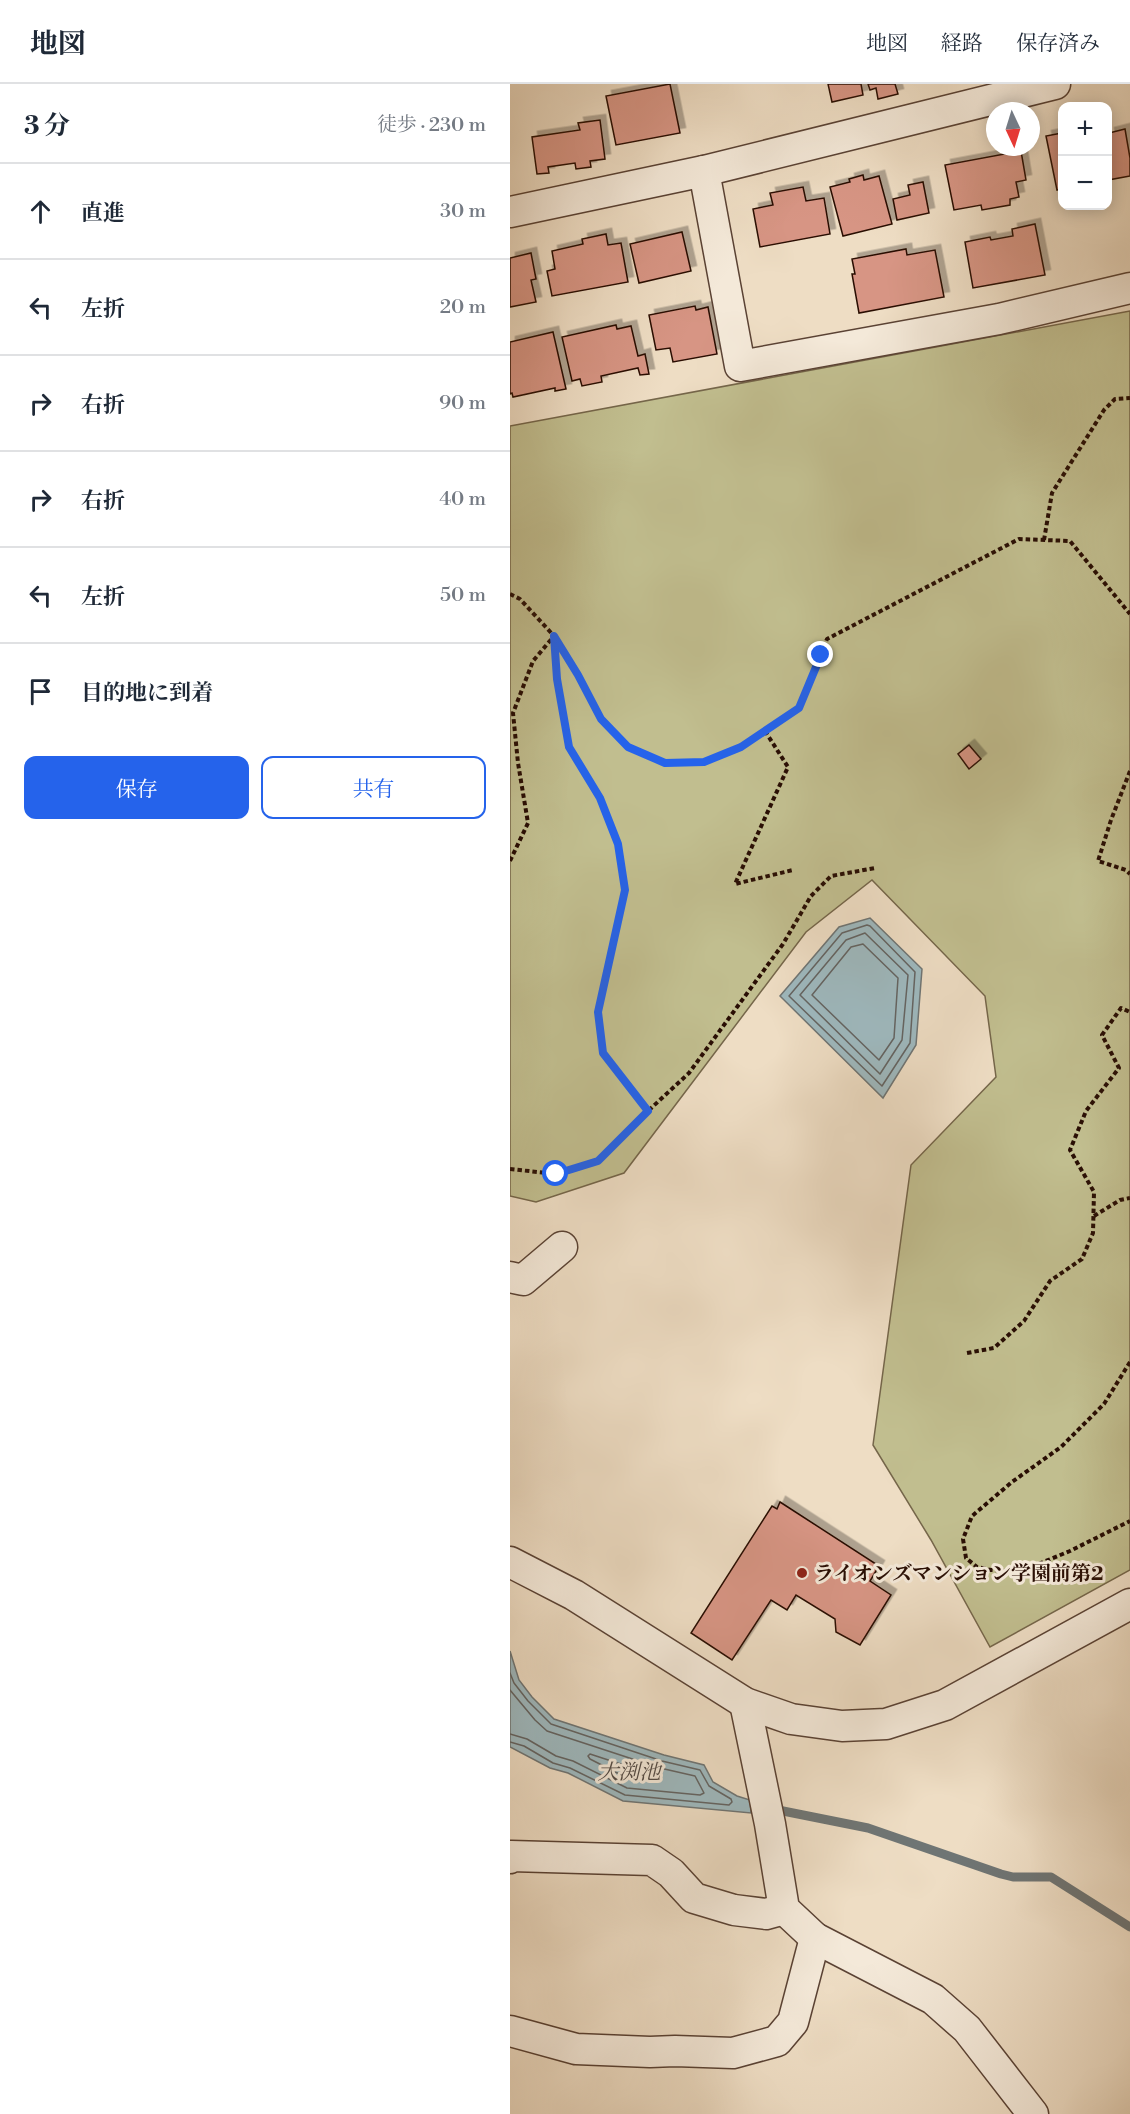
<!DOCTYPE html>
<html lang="ja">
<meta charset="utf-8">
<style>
:root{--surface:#fff;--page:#f6f6f7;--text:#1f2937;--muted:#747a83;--line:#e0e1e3;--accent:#2563eb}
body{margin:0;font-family:"Libre Bodoni","Noto Serif JP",serif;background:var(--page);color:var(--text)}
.controls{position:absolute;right:18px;top:18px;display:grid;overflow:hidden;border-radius:12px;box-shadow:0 3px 15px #0003}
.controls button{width:54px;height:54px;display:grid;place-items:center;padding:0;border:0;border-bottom:2px solid var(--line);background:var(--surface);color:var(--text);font:30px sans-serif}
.compass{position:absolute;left:476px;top:18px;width:54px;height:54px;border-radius:50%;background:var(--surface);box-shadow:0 3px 15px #0003;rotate:176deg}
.stop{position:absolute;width:18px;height:18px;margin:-14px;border:4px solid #2563eb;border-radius:50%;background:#fff}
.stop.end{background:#2563eb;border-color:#fff;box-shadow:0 2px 6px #0008}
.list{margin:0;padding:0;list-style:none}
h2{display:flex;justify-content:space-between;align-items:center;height:78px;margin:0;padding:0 24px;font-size:26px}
h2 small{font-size:20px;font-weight:400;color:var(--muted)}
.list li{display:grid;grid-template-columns:39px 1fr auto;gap:18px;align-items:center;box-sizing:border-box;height:96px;padding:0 24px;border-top:2px solid var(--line)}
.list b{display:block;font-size:22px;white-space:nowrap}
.list em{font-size:20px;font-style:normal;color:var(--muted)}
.actions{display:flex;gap:12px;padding:18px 24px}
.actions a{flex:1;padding:14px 0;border:2px solid var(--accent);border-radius:12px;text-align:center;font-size:21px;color:var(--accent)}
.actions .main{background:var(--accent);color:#fff}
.icon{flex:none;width:33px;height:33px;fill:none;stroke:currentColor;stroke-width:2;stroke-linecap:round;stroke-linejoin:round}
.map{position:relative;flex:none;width:620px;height:2030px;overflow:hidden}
header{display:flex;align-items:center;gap:36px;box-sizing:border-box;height:84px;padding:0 30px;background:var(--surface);border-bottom:2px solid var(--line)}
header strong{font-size:28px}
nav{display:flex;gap:33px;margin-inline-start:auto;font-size:21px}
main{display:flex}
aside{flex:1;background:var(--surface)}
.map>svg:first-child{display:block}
.green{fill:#c1be8f;stroke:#75664a;stroke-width:1.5}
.water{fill:#9eb9bf;stroke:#6f7574;stroke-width:1.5}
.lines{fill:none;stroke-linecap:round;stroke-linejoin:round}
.shore{stroke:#646462;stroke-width:1.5}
.stream{stroke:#6f7574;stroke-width:9}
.building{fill:#d79584;stroke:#290e04;stroke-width:1.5;filter:url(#shadow)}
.minor-casing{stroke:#5a4234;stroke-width:33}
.path{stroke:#290e04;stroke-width:4;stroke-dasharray:4.5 3;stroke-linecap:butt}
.minor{stroke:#f4e9d9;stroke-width:30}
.route{stroke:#2563eb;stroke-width:8}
.poi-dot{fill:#8f2418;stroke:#f4e9d9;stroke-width:2}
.labels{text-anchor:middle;stroke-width:6;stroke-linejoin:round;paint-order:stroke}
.poi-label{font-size:20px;font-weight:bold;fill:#290e04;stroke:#f4e9d9;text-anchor:start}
.water-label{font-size:21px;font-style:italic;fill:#524a45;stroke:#f4e9d9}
</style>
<header>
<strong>地図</strong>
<nav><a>地図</a><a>経路</a><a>保存済み</a></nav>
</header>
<main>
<aside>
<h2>3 分<small>徒歩 · 230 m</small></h2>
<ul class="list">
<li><svg class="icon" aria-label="ahead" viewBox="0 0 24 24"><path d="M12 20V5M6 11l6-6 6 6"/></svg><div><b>直進</b></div><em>30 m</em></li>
<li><svg class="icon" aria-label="left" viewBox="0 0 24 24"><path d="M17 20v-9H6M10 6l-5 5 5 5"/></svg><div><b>左折</b></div><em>20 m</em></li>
<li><svg class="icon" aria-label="right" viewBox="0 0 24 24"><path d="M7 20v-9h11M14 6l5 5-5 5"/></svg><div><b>右折</b></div><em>90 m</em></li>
<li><svg class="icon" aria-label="right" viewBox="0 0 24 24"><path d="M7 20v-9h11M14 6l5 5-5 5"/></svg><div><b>右折</b></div><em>40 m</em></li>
<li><svg class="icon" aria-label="left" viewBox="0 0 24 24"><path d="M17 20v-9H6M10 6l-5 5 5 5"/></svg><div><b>左折</b></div><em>50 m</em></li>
<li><svg class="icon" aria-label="arrive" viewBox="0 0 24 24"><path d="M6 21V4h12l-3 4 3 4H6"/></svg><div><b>目的地に到着</b></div></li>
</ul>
<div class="actions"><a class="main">保存</a><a>共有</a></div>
</aside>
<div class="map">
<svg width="620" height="2030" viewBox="0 0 620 2030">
<defs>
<filter id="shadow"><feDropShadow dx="5.5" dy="-5.5" stdDeviation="0" flood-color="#0004"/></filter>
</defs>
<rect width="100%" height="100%" fill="#eeddc4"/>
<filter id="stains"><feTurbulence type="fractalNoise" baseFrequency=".00333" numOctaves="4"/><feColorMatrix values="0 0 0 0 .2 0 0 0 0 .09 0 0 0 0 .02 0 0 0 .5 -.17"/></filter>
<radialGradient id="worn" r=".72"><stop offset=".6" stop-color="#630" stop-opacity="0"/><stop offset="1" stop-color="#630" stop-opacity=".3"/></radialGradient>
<!-- green -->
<polygon class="green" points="620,227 620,1486 480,1563 421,1456 363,1361 401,1081 486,993 475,912 362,796 296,848 114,1089 26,1118 0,1112 0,342"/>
<!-- water -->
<g class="water">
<polygon points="360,834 412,885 406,961 373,1014 270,912 329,843"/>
<polygon points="0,1567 9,1596 22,1613 44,1635 154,1671 194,1681 203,1698 227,1712 240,1716 241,1729 113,1717 58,1689 40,1684 0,1663"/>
</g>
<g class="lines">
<!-- shore -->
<g class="shore">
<polygon points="357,841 360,842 405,888 400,959 372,1002 279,912 332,849"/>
<polygon points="355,849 398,891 392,956 370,990 290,911 336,856"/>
<polygon points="353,860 388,894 384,954 369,976 302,911 341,863"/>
<polyline points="0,1589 4,1599 18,1617 41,1640 152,1677 190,1686 199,1702 221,1715 222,1718 219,1721 115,1711 60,1684 43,1679 14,1662 0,1658"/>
<polyline points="0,1606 25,1636 37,1647 150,1684 185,1692 194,1709 190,1711 117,1704 63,1677 46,1672 17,1655 0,1650"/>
<polygon points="80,1670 141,1690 143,1694 140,1696 119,1695 80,1675 78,1672"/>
</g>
<!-- stream -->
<polyline class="stream" points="263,1725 358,1744 491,1790 503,1793 541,1793 620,1843"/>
</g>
<!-- building -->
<g class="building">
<polygon points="160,0 170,49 106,61 96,12"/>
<polygon points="318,0 351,0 353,11 322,18"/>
<polygon points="358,0 385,0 388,10 368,15 366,4 360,6"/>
<polygon points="90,36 95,75 80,77 81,83 66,85 65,79 38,83 39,89 27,90 22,53 70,46 68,39"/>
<polygon points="615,45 620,74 620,92 598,96 598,54 600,54 599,49"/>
<polygon points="552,49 552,105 547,106 536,52"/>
<polygon points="511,67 516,96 506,98 509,113 500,115 500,121 472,126 471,121 444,126 435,81"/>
<polygon points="353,91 354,96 369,92 382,140 333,152 320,103 340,98 339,95"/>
<polygon points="413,98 419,129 387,136 383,115 400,111 398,101"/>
<polygon points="293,103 296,117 314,114 320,150 250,163 243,125 263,121 260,109"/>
<polygon points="525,140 535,191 463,204 455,158 480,153 481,156 503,152 502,145"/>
<polygon points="172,148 181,187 129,199 120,160"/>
<polygon points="96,150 98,161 111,159 118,198 42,212 37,187 45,185 42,167 73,160 72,155"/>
<polygon points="396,165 397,171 425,166 434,213 349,229 342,190 345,190 342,175"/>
<polygon points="21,169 26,195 21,196 26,218 0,223 0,174"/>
<polygon points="185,222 186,226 198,223 207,270 163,278 160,264 146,266 139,231"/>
<polygon points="106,241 107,245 121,242 128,272 135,270 139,290 130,291 128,284 91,292 92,298 72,302 70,295 62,297 52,253"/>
<polygon points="43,248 56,305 45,307 45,304 3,313 2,309 0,310 0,258"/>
<polygon points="459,661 471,675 459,685 448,670"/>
<polygon points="270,1418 369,1482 360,1497 381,1511 350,1561 326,1548 325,1535 286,1511 277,1526 261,1516 222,1576 181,1549 262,1422 267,1425"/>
</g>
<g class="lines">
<defs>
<g id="minor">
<polyline points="194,87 230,282 489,235 620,204"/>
<polyline points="0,128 194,87 545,0"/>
<polyline points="0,1193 13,1196 52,1163"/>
<polyline points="0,1478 64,1511 235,1619 281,1635 332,1642 376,1640 435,1621 620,1520"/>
<polyline points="235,1619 260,1740 274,1825 305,1854 423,1915 457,1945 523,2030"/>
<polyline points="0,1774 1,1772 142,1776 161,1789 184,1814 224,1826 256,1830 274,1825"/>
<polyline points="0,1947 66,1965 140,1968 165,1967 223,1969 267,1957 283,1938 305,1854"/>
</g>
</defs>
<!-- minor casing -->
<use href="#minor" class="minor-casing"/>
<!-- path -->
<g class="path">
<polyline points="534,456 542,409 594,326 605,315 620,314"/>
<polyline points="0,510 10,515 44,552 68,591 91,635 118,663 155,679 194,678 231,663 289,624 317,555 509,455 560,457 620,530"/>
<polyline points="255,647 278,683 225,800 283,786"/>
<polyline points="620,687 601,736 588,777 616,786 620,790"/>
<polyline points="0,777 18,739 8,679 3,629 23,577 44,552 47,595 59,663 90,714 108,760 115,806 88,929 93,969 138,1027 179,989 273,860 301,812 321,792 365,784"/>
<polyline points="0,1085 46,1090 88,1077 138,1027"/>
<polyline points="584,1132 610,1116 620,1114"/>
<polyline points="457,1269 484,1264 514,1237 540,1197 572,1175 583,1149 584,1108 560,1066 576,1027 609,984 592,951 611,924 620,928"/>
<polyline points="620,1278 594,1320 551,1363 502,1398 462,1432 453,1455 456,1474 467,1483 481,1486 509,1488 560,1467 620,1437"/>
</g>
<!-- minor -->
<use href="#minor" class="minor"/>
</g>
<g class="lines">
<!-- route -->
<polyline class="route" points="46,1090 88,1077 138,1027 93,969 88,928 115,806 108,760 90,714 59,663 47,595 44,552 68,591 91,635 118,663 155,679 194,678 231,663 289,624 311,571"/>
</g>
<!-- markers -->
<circle class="poi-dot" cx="292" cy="1489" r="6"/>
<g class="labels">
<!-- poi labels -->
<g class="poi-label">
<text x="304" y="1496">ライオンズマンション学園前第2</text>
</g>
<!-- water labels -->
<g class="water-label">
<text x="119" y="1695">大渕池</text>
</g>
</g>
<rect width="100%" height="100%" filter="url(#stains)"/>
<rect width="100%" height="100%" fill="url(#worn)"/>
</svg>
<div class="controls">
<button>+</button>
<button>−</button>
</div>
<svg class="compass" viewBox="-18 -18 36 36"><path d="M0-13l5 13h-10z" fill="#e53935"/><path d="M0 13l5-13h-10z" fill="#747a83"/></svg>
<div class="stop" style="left:46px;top:1090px"></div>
<div class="stop end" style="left:311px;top:571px"></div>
</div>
</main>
